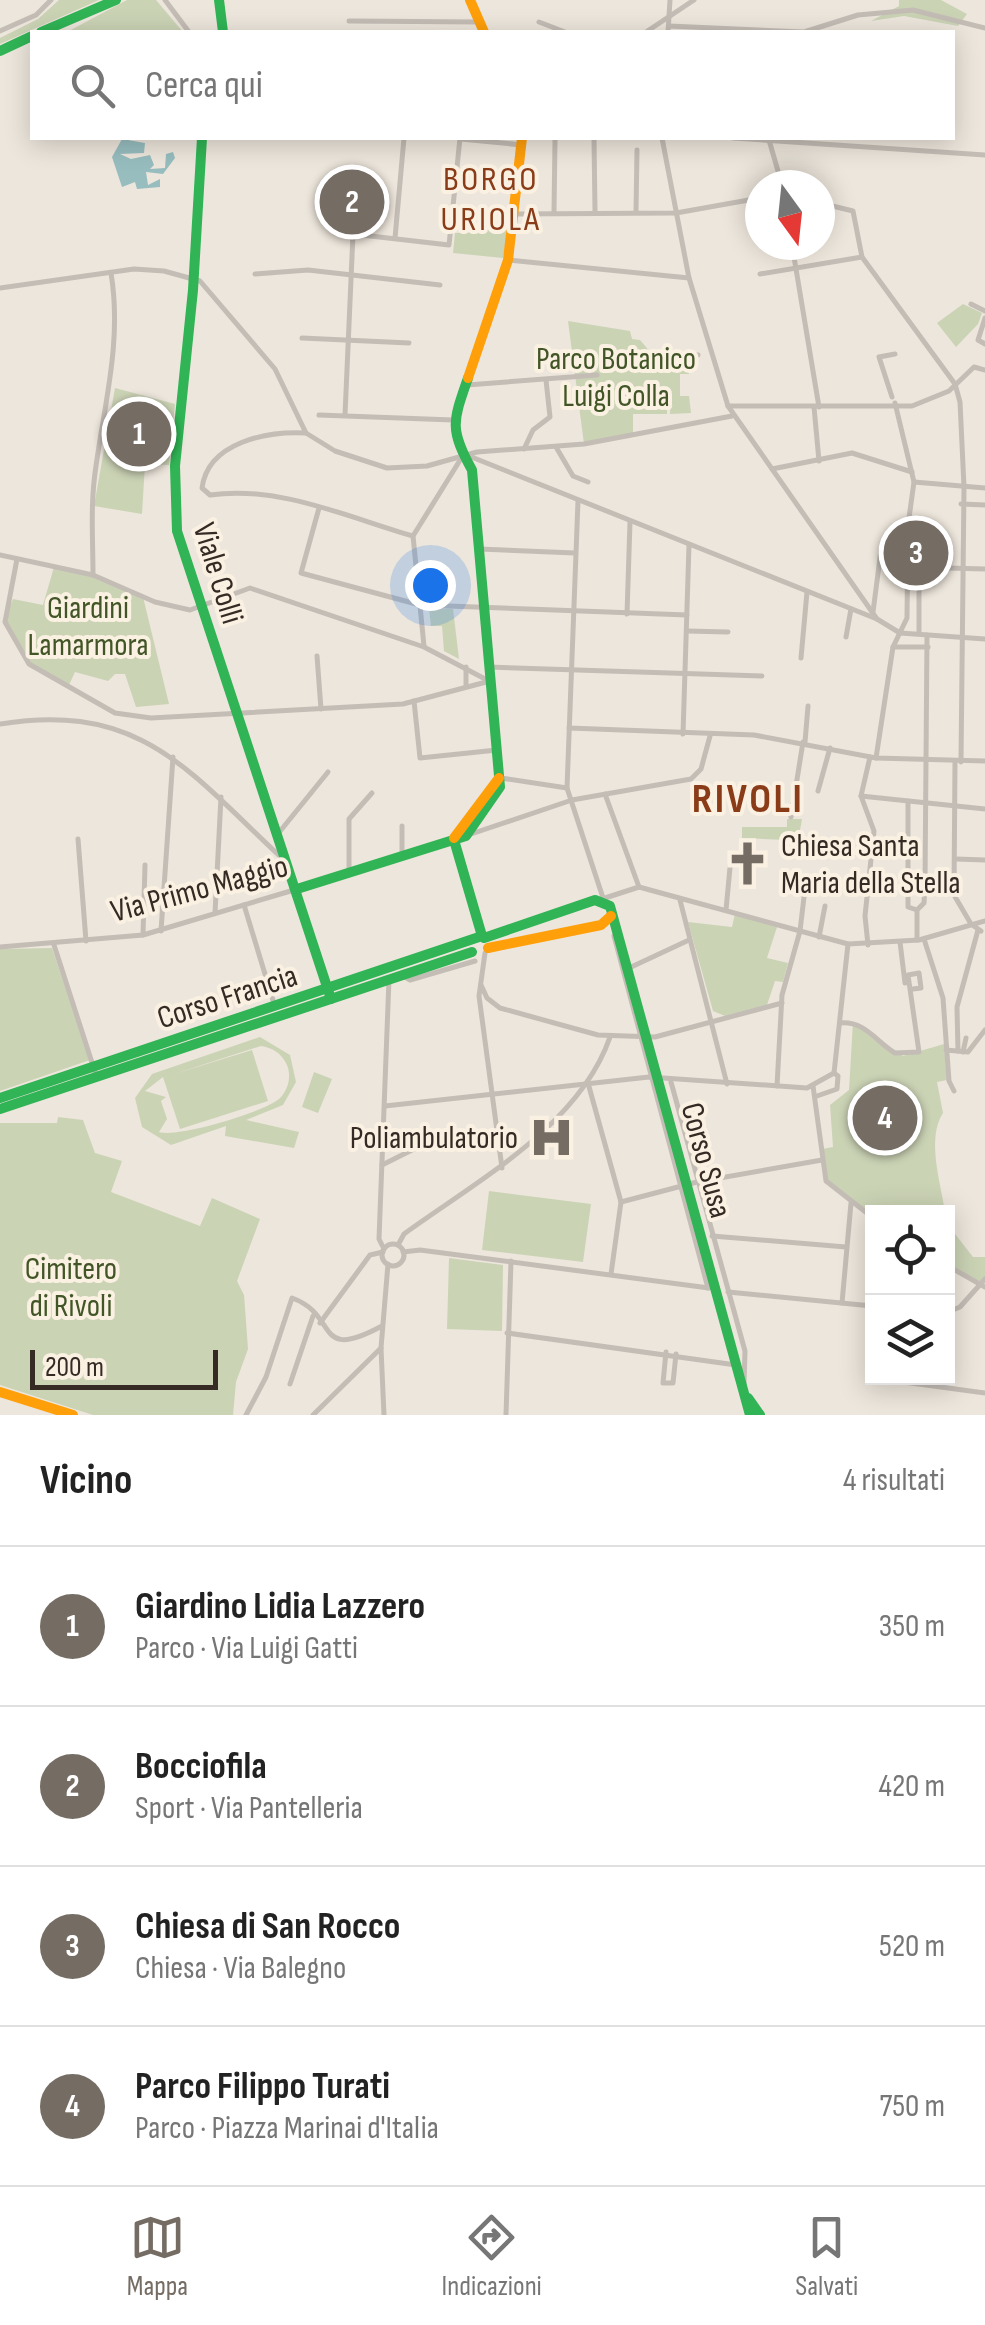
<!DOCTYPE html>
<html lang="it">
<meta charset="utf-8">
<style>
:root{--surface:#fff;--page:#f2f2f2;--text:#222;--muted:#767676;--line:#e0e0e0;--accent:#756c64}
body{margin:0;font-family:"Sofia Sans Condensed",sans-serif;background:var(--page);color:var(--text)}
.controls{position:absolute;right:30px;bottom:30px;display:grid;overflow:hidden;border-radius:0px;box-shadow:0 5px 25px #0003}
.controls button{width:90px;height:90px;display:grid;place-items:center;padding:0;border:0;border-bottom:2px solid var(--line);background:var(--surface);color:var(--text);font:50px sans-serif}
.compass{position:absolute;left:745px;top:170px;width:90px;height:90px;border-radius:50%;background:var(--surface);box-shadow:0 5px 25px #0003;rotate:165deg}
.scale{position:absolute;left:30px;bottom:25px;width:188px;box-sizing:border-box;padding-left:10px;border:5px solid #352b24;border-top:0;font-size:28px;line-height:35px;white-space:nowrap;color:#352b24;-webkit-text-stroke:8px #faf1e2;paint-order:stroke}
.you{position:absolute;left:430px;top:585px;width:35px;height:35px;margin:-25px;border:8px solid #fff;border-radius:50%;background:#1a73e8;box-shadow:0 0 0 15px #1a73e833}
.badge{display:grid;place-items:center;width:65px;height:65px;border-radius:50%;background:var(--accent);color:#fff;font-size:32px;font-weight:700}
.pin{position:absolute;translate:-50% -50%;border:5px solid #fff;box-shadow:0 2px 10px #0006}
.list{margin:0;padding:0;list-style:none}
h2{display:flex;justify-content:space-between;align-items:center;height:130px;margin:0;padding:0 40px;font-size:42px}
h2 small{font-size:32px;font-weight:400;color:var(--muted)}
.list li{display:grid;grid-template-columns:65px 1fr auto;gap:30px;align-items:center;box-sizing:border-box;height:160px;padding:0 40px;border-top:2px solid var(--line)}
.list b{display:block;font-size:38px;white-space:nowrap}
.list p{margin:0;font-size:32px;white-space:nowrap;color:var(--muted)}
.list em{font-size:32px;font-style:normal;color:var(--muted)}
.icon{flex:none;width:55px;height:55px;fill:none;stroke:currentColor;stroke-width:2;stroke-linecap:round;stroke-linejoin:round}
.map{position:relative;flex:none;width:985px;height:1415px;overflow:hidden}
.search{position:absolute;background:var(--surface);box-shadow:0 5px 25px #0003;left:30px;right:30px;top:30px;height:110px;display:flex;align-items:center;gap:25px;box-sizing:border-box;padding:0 35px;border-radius:0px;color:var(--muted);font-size:38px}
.sheet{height:770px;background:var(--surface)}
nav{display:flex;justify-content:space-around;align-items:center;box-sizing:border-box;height:140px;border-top:2px solid var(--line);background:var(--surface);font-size:28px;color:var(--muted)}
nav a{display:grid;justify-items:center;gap:5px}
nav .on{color:var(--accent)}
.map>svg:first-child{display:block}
.green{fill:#cbd3b5;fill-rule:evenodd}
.water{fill:#97bdbf}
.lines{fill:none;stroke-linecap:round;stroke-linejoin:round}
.street{stroke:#c4bdb6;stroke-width:5}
.fast{stroke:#30b455;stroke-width:10}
.slow{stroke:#ff9f0a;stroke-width:10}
.labels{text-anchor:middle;stroke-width:8;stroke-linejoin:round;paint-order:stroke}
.park-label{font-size:32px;fill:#415526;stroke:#faf1e2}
.street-label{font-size:32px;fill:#352b24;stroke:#faf1e2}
.poi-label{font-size:32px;fill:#352b24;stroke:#faf1e2;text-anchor:start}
.neighbourhood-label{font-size:35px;letter-spacing:2.5px;fill:#8a3b17;stroke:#faf1e2}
.district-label{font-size:42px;font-weight:bold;letter-spacing:2.5px;fill:#8a3b17;stroke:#faf1e2}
</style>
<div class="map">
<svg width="985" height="1415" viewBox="0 0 985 1415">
<rect width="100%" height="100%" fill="#ede6dc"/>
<!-- green -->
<g class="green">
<polygon points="59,0 99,0 0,44 0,38 38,19"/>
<polygon points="127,0 156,0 183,32 67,32"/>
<polygon points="899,0 941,0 967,14 958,26 904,16 871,21 899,6"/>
<polygon points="485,228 510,228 503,258 453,253 455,233 484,232"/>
<polygon points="963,304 982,313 978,324 956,347 937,323"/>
<polygon points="568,321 630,331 632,339 640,340 651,353 690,354 689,374 680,374 680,396 689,396 691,413 670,414 671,393 667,391 667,414 633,414 633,433 584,444"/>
<polygon points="115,388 175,404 169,465 145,464 142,514 94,506"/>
<polygon points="54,567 93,575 143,597 169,704 136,707 125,674 115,674 108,681 75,672 69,685 27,661 5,618 13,599 43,605"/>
<polygon points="429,608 453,609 459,659 444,651 442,626 431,626"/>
<polygon points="787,819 802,819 799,836 787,840 742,838 742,827 787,827"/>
<polygon points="735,914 777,927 767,958 788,963 783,982 775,981 767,1005 725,1016 713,1011 688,922 732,927"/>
<polygon points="52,948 90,1060 0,1091 0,949"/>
<path d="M 853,1022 L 903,1056 L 944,1044 L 947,1080 L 937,1082 L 943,1113 C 926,1139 941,1183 945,1212 L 872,1214 L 828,1182 L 822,1149 L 833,1147 L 830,1105 L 849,1090 Z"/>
<path d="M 260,1037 L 290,1055 L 296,1082 L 283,1105 L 246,1120 L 299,1132 L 294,1148 L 225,1136 L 226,1126 L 171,1145 L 142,1127 L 135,1098 L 152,1074 ZM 261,1046 C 272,1048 280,1052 286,1063 C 292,1074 289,1090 279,1099 C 264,1112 177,1138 159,1132 L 167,1119 L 161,1101 L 166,1097 L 145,1091 L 163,1077 L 180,1129 L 268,1101 L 252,1050 L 174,1074 Z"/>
<polygon points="314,1072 332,1079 318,1113 302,1107"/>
<polygon points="58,1117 83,1120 95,1153 122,1161 111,1192 200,1226 212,1198 260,1219 237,1281 244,1295 248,1349 236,1382 233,1415 93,1415 0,1385 0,1123 57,1123"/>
<polygon points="489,1191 591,1204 583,1262 482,1250"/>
<polygon points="948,1225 973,1257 985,1257 985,1283 979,1285 948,1264"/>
<polygon points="449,1258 503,1265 502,1331 447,1329"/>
</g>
<!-- water -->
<polygon class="water" points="122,139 145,143 144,153 120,154 131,159 150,155 154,165 150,169 165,168 166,154 173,152 175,158 163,174 146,172 148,185 160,179 160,187 137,189 135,182 122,187 112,157"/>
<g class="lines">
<!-- street -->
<g class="street">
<polyline points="165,0 189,32"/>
<polyline points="349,21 479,22"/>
<polyline points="539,22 565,32"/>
<polyline points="669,26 804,32 858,15 913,10 985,28"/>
<polyline points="0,31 36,15 51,0"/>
<polyline points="646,32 694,0"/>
<polyline points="668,32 670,0"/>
<polyline points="594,138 595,212"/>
<polyline points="662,138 689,278 728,406 877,619"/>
<polyline points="733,138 985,155"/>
<polyline points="461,139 522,145"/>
<polyline points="769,140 782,185"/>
<polyline points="820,203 853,211 862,257 955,384 960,402 964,487 961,762"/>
<polyline points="554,212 555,140"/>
<polyline points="636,212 637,150"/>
<polyline points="516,214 676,213 760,198"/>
<polyline points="395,238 404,138"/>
<polyline points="792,245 819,407"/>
<polyline points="508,260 689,278"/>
<polyline points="255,274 308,270 440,285"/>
<polyline points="760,274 862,257"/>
<polyline points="0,288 134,269 164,271 200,281 275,369 306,433 335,451 387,468 427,466 477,452 584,444 732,416"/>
<polyline points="971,304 985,311"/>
<polyline points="985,318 978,340 985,344"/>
<polyline points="302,338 409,343"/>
<polyline points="683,354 698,355"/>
<polyline points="467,385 597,375"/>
<polyline points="892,397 879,357 895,354"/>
<polyline points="728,406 912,406 949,391 974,367 985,370"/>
<polyline points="814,407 819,461"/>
<polyline points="319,415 453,420"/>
<polyline points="345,415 353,234 449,245 460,138"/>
<path d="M 306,433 C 267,431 208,442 202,488 L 210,495 C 279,485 347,517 413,536"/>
<polyline points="556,447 573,476 588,482"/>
<polyline points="524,449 533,430 550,417 546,380"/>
<polyline points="464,454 877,619 900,633"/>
<polyline points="772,469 852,453 912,472"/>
<polyline points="914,482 985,488"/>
<polyline points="578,501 567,788 604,901"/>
<polyline points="961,504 985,505"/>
<polyline points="319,508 301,573 420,605 687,615"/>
<polyline points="479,549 575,553"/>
<polyline points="0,555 93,575 155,602 190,610 250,588 424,647 489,681"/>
<polyline points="17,559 5,622 29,664 115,713 151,718 403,704 490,681"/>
<polyline points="909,567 985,569"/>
<polyline points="919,567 919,633"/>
<path d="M 93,575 C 93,538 90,504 96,466 C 105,401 122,340 111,273"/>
<polyline points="873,612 881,550"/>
<polyline points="627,614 630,522"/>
<polyline points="687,631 728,632"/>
<polyline points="900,633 985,639"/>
<polyline points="846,637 851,609"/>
<polyline points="424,646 413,536 462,457"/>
<polyline points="893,647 928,647"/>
<polyline points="317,656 321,709"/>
<polyline points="801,658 807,592"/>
<polyline points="488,667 762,676"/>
<polyline points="466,685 466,667"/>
<polyline points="414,701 420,758 497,750"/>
<path d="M 0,724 C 142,701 190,773 283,859"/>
<polyline points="569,728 754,735 876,758 985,761"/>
<polyline points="683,734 689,545"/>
<polyline points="805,742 808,706"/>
<polyline points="876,758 893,647 907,618 908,525 914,482 895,403"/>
<polyline points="955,762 954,895 971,924 981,931"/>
<polyline points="501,778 567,788"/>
<polyline points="818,791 830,748"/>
<polyline points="605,794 639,887"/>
<polyline points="861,796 985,809"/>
<polyline points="908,801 908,907 917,910"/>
<polyline points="791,817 803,742"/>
<polyline points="402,826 402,856"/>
<polyline points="277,835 328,772"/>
<polyline points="468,835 572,800 691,779 701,769 710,736"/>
<polyline points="78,839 86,941"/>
<polyline points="956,859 985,860"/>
<polyline points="349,873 349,819 372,793"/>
<polyline points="639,887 848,944 919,940 985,921"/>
<polyline points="605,898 639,887"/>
<polyline points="680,900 727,1084"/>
<polyline points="244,905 275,1007"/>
<polyline points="726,910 731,857"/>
<polyline points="215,913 221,797"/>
<polyline points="161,931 173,757"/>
<polyline points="143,935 145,865"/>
<polyline points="614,936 708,1288"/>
<polyline points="819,937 825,906"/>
<polyline points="924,939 943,998 949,1081 954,1091"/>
<polyline points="917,940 917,910 924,903 925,886 927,635"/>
<polyline points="900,942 905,983"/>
<polyline points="54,945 96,1075"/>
<polyline points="868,945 865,916 874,831 861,796 870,757"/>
<polyline points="0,947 143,935 294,890"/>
<polyline points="485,953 479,996 502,1168"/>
<polyline points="629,968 689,940"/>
<polyline points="405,977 410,980 475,961"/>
<polyline points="481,985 487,998 500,1008 598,1035 655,1037 782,1003"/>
<path d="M 840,1023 C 866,1021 875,1041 895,1053 L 919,1052 L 908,975 L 919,973 L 921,988 L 913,989"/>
<polyline points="946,1050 968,1052 985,1030"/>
<polyline points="958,1051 957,1007 978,930"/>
<polyline points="963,1052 966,1038"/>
<polyline points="834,1073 848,944"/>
<polyline points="671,1082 745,1351 744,1384"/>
<polyline points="588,1083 621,1202 611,1274"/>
<polyline points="777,1086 782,995 800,931 806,880"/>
<polyline points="813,1086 826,1181 872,1217"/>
<polyline points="385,1106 649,1077 807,1088 834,1073 838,1076 837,1089 817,1096"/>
<polyline points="382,1165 428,1142"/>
<polyline points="621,1202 697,1182 822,1160"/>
<polyline points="712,1236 846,1247"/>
<circle cx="393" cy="1255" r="11"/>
<path d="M 398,1245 L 404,1234 C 477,1181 580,1125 610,1037"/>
<polyline points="384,1249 379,1239 389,979"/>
<polyline points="403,1252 420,1250 709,1288"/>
<polyline points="948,1266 985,1287"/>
<polyline points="728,1292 872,1306"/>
<polyline points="842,1303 851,1203"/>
<polyline points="948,1312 960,1307 985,1279"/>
<polyline points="320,1323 370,1255 383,1252"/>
<polyline points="507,1333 736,1365"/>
<polyline points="666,1352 663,1383 673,1383 676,1354"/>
<polyline points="889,1380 985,1393"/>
<polyline points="290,1384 313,1316"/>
<path d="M 246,1415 L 266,1377 L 292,1298 C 340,1315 313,1363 382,1326"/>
<polyline points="313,1415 381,1348"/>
<polyline points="384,1415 381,1348 388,1264"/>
<polyline points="506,1415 511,1261"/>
</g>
<!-- fast -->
<g class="fast">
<polyline points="219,0 223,32"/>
<polyline points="41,32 116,0"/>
<polyline points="0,51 32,36"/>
<polyline points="202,138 193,290 175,466 177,531 331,999"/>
<polyline points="454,840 482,936"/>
<path d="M 297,889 L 466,836 L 500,787 L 472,470 C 449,429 453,421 468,378"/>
<polyline points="484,938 595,900 610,906 750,1415"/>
<polyline points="0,1098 482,936"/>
<polyline points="0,1109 472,952"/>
<polyline points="748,1398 760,1415"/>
</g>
<!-- slow -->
<g class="slow">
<polyline points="470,0 484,32"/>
<polyline points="468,378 508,260 522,138"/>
<polyline points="454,838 499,778"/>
<polyline points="488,948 601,925 611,916"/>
<polyline points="0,1392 73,1415"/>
</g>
</g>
<!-- icons -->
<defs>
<symbol id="church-bare" viewBox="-9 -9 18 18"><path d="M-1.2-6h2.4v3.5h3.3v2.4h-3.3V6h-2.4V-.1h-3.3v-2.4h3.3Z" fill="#756c64" stroke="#faf1e2" stroke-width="2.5" paint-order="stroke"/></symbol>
<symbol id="hospital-bare" viewBox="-9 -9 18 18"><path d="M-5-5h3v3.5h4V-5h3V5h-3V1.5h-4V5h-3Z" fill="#756c64" stroke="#faf1e2" stroke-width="2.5" paint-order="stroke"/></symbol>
</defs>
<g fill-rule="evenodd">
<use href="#church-bare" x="716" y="832" width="63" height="63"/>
<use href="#hospital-bare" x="520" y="1106" width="63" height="63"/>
</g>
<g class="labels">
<!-- park labels -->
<g class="park-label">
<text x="616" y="369">Parco Botanico<tspan x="616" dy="37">Luigi Colla</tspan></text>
<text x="88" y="618">Giardini<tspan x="88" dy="37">Lamarmora</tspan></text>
<text x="71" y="1279">Cimitero<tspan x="71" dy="37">di Rivoli</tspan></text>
</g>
<!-- street labels -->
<g class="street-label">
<text transform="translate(219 573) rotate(73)" y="11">Viale Colli</text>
<text transform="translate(199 888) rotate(-15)" y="11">Via Primo Maggio</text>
<text transform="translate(227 996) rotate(-18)" y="11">Corso Francia</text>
<text transform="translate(707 1160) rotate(75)" y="11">Corso Susa</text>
</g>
<!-- poi labels -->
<g class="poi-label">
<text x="781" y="856">Chiesa Santa<tspan x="781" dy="37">Maria della Stella</tspan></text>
<text x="518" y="1148" text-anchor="end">Poliambulatorio</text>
</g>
<!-- neighbourhood labels -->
<g class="neighbourhood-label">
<text x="491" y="190">BORGO<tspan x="491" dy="40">URIOLA</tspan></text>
</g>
<!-- district labels -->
<g class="district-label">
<text x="748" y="812">RIVOLI</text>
</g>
</g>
</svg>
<div class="controls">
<button><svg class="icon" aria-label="locate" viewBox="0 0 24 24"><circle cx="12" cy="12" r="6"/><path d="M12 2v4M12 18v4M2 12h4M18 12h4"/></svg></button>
<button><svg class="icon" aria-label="layers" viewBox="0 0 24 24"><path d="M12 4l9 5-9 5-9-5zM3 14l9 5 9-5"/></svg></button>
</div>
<svg class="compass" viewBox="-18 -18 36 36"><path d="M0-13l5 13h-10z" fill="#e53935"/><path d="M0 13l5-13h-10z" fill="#767676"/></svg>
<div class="scale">200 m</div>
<div class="you"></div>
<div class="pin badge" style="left:139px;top:434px">1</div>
<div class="pin badge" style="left:352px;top:202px">2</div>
<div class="pin badge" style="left:916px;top:553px">3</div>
<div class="pin badge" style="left:885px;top:1118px">4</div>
<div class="search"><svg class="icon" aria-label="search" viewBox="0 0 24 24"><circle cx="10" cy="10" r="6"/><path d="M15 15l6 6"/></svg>Cerca qui</div>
</div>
<section class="sheet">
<h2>Vicino<small>4 risultati</small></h2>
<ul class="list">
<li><span class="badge">1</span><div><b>Giardino Lidia Lazzero</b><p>Parco · Via Luigi Gatti</p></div><em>350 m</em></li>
<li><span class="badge">2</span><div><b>Bocciofila</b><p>Sport · Via Pantelleria</p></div><em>420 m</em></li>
<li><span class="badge">3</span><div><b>Chiesa di San Rocco</b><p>Chiesa · Via Balegno</p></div><em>520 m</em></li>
<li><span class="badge">4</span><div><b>Parco Filippo Turati</b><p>Parco · Piazza Marinai d'Italia</p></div><em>750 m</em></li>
</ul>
</section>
<nav>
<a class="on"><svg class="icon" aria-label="map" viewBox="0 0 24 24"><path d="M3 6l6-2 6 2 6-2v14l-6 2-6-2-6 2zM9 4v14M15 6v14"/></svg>Mappa</a>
<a><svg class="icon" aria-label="directions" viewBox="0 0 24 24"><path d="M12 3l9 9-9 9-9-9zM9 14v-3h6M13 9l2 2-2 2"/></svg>Indicazioni</a>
<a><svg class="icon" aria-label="saved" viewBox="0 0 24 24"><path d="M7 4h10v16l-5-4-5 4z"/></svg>Salvati</a>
</nav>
